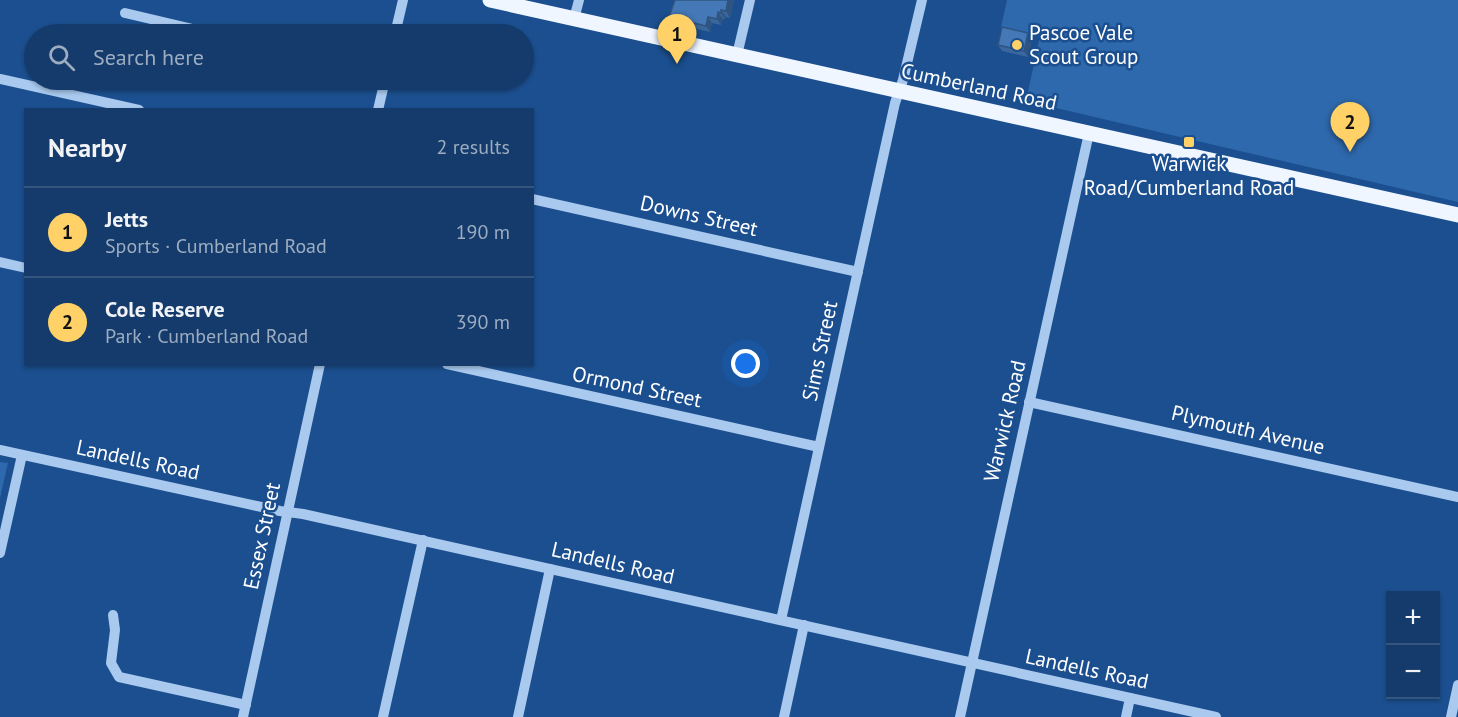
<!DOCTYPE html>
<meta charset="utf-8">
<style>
:root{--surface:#143b6b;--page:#1d4271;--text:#f1f3f6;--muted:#9dadc1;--line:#33557e;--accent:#ffd166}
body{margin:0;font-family:"PT Sans",sans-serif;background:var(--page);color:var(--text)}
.controls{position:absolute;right:18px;bottom:18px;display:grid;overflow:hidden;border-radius:0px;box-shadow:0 2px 4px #0004}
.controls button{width:54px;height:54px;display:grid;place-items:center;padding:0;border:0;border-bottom:2px solid var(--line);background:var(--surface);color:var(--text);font:30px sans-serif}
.you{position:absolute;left:746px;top:364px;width:21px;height:21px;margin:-15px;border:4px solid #fff;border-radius:50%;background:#1a73e8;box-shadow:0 0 0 9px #1a73e833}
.badge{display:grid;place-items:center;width:39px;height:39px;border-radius:50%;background:var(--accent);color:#111;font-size:20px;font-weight:700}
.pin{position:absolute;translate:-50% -50px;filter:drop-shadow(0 2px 3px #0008)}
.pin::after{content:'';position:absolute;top:32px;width:21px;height:18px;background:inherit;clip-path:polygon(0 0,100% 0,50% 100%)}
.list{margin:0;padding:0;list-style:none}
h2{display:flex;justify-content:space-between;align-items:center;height:78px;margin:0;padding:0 24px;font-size:26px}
h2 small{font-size:20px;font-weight:400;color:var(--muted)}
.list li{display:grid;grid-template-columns:39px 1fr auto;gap:18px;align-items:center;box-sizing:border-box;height:90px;padding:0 24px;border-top:2px solid var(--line)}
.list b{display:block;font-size:22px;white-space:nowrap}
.list p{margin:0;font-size:20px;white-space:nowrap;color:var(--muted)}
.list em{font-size:20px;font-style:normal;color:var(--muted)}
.icon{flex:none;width:33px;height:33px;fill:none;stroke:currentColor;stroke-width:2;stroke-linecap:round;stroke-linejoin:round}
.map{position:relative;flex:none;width:1458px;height:717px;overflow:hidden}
.search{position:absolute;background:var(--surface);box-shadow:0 2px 4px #0004;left:24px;top:24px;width:510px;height:66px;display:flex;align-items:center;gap:15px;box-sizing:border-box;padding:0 21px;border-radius:33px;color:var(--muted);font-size:22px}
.panel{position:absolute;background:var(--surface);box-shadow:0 2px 4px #0004;left:24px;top:108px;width:510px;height:258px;border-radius:0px}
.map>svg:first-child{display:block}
.green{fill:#2e69ad}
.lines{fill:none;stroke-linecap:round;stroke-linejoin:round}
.minor{stroke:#a9c9ee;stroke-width:10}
.major{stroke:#f0f6ff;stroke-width:15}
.wall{fill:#3a679d}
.shaded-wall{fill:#305480}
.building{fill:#4478b7;stroke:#305480;stroke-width:1.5}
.poi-dot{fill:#ffd166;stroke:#1b4f8f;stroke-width:2}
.labels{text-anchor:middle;stroke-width:5;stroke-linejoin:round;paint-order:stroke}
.poi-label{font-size:21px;fill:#fff;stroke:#1b4f8f;text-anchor:start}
.street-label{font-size:21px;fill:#fff;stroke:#1b4f8f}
</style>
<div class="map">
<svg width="1458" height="717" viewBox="0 0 1458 717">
<rect width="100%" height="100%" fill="#1b4f8f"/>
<!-- green -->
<g class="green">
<polygon points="1007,0 1458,0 1458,202 1026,101 1040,36 1001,27"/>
<polygon points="0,462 8,463 0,498"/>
</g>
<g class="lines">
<!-- minor -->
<g class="minor">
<polyline points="125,13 214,34"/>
<polyline points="574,19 579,0"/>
<polyline points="395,34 403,0"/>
<polyline points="737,55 750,0"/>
<polyline points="0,79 139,110"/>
<polyline points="378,110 385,80"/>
<polyline points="532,199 858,272"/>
<polyline points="0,262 26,268"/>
<polyline points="447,364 819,447"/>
<polyline points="1029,402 1458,497"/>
<polyline points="0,450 280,511 303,514 1216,717"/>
<polyline points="0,553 22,455"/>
<polyline points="113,615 115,630 111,663 119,677 246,705"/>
<polyline points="781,620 895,103 903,80 922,0"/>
<polyline points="243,717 320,364"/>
<polyline points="383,717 423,540"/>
<polyline points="518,717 550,569"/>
<polyline points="784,717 804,625"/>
<polyline points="960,717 1089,133"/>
<polyline points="1126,717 1130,698"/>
<polyline points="1451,717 1458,685"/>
</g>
<!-- major -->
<polyline class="major" points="490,0 1458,215"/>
</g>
<!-- wall -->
<g class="wall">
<polygon points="675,0 734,0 730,18 726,17 725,19 723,19 721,25 712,23 710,32 674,24 669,17"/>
<polygon points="1028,33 1032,40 1028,57 1002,51 998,45"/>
</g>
<!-- shaded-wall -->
<g class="shaded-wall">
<polygon points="728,0 734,0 730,18 726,11"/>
<polygon points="721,10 726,17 725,19 721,13"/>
<polygon points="718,12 723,19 721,25 717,19"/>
<polygon points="708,17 712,23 710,32 706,26"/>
<polygon points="1028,33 1032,40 1028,57 1024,51"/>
</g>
<!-- building -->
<g class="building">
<polygon points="675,0 728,0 726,11 721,10 721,13 718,12 717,19 708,17 706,26 669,17"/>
<polygon points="1002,27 1028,33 1024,51 998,45"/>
</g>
<!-- markers -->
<g class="poi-dot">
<circle cx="1017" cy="45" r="6"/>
<rect x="1183" y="136" width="12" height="12" rx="3"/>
</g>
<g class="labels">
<!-- poi labels -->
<g class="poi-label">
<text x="1029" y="40">Pascoe Vale<tspan x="1029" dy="24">Scout Group</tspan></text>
<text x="1189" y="171" text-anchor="middle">Warwick<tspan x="1189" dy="24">Road/Cumberland Road</tspan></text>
</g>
<!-- street labels -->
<g class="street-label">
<text transform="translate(979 87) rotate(12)" y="7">Cumberland Road</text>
<text transform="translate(699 216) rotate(13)" y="7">Downs Street</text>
<text transform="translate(820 351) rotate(-78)" y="7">Sims Street</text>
<text transform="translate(637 387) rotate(12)" y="7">Ormond Street</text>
<text transform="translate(1005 421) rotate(-77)" y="7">Warwick Road</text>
<text transform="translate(1248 430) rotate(13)" y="7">Plymouth Avenue</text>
<text transform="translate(138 460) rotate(12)" y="7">Landells Road</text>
<text transform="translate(262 536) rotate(-78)" y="7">Essex Street</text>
<text transform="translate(613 563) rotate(13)" y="7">Landells Road</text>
<text transform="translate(1087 669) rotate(12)" y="7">Landells Road</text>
</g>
</g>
</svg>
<div class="controls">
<button>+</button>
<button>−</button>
</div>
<div class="you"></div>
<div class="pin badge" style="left:677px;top:64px">1</div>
<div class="pin badge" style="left:1350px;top:152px">2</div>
<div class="search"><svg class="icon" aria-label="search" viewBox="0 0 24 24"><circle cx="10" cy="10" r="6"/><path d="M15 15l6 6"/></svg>Search here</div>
<section class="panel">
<h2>Nearby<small>2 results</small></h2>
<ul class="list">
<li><span class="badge">1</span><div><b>Jetts</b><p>Sports · Cumberland Road</p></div><em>190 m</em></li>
<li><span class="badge">2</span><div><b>Cole Reserve</b><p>Park · Cumberland Road</p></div><em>390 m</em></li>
</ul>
</section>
</div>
